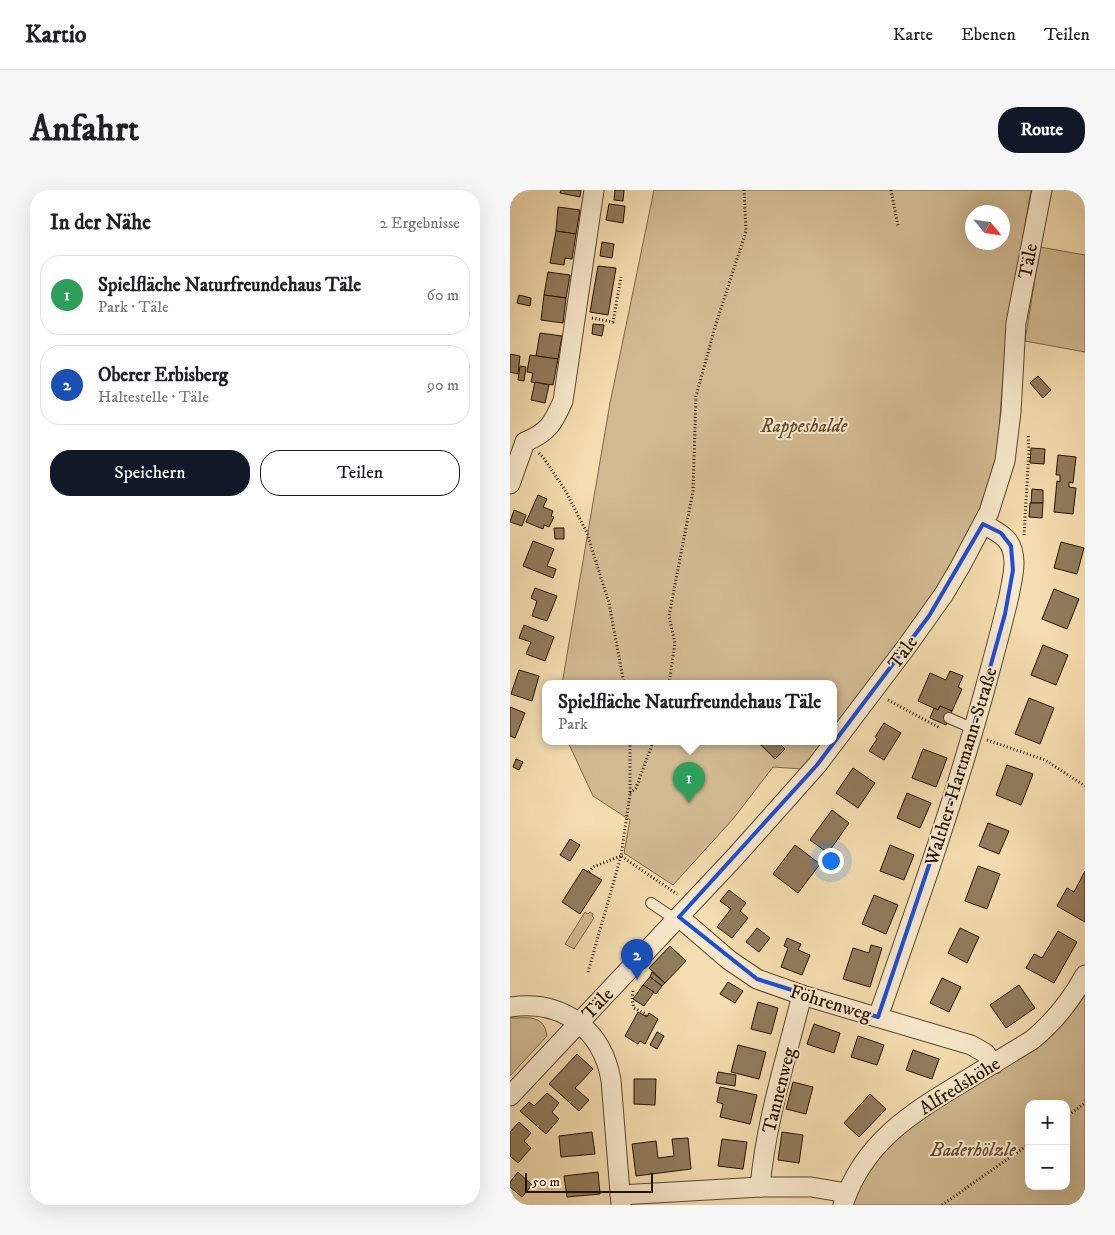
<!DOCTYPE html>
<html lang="de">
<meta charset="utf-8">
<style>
:root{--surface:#fff;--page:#f6f6f6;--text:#202124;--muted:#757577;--line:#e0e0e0;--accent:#111827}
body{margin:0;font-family:"IM FELL DW Pica",serif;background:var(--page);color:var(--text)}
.controls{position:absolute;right:15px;bottom:15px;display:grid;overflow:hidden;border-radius:10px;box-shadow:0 5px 20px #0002}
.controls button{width:45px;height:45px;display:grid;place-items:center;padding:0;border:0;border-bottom:1px solid var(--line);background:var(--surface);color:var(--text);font:25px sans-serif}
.compass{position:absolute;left:455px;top:15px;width:45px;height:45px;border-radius:50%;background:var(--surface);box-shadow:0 5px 20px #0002;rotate:119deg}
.scale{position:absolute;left:15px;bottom:12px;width:128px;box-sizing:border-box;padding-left:5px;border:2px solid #261200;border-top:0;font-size:14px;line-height:18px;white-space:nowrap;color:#261200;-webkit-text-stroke:4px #f8e9cc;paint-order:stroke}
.you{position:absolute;left:320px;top:670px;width:18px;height:18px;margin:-12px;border:4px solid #fff;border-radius:50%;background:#1a73e8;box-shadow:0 0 0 8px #1a73e833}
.badge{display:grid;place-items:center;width:32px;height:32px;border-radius:50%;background:var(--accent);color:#fff;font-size:16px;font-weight:700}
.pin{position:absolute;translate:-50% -41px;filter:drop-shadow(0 1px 2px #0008)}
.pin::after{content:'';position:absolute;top:26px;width:18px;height:15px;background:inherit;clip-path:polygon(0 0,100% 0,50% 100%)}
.popup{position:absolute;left:32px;top:490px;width:295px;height:65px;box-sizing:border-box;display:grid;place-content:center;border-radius:10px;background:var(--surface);filter:drop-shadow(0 1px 4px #0005);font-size:16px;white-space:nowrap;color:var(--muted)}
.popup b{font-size:19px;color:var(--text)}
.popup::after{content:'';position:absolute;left:50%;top:100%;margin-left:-10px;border:10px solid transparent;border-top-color:var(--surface)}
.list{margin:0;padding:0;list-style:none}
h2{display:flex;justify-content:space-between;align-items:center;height:65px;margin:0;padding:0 20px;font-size:21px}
h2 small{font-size:16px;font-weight:400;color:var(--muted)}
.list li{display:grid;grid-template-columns:32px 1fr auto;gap:15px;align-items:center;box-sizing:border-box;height:80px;margin:0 10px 10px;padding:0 10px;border:1px solid var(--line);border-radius:20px}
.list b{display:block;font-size:19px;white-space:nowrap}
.list p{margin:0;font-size:16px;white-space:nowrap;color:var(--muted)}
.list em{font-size:16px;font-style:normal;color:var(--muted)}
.actions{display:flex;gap:10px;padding:15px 20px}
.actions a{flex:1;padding:11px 0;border:1px solid var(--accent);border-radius:20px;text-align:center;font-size:18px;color:var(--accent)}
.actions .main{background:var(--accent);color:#fff}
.map{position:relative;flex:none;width:575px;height:1015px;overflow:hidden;border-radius:20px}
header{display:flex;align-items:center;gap:30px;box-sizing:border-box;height:70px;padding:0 25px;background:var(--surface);border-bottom:1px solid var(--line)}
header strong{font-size:24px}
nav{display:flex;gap:28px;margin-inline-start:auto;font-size:18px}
.intro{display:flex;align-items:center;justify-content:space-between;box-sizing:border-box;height:120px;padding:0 30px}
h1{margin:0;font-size:35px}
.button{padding:12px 22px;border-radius:20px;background:var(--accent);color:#fff;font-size:18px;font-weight:700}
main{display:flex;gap:30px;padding:0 30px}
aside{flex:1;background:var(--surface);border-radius:20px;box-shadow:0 5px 20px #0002}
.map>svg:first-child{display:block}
.green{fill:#d1ba92;stroke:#7c6649;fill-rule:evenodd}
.building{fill:#917c5c;stroke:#261200}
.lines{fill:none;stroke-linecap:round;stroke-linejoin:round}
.service-casing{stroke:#5a452c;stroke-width:12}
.minor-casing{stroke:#5a452c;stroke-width:21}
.path{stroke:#261200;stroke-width:3;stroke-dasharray:1 2.5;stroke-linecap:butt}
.service{stroke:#f8e9cc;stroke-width:10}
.minor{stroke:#f8e9cc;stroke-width:19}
.marked{fill:none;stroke:#1d4ed8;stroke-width:4;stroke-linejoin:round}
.labels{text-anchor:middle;stroke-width:4;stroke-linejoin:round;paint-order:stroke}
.street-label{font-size:19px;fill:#261200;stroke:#f8e9cc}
.park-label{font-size:19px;font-style:italic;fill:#624d33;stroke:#f8e9cc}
</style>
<header>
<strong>Kartio</strong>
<nav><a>Karte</a><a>Ebenen</a><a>Teilen</a></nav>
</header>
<div class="intro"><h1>Anfahrt</h1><a class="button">Route</a></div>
<main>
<aside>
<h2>In der Nähe<small>2 Ergebnisse</small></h2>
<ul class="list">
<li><span class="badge" style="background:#2e9e5b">1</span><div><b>Spielfläche Naturfreundehaus Täle</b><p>Park · Täle</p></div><em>60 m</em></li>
<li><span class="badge" style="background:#1a4fb4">2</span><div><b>Oberer Erbisberg</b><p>Haltestelle · Täle</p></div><em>90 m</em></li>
</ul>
<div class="actions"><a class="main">Speichern</a><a>Teilen</a></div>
</aside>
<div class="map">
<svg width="575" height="1015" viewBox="0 0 575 1015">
<rect width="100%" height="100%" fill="#f4ddb0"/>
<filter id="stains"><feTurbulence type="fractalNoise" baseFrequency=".004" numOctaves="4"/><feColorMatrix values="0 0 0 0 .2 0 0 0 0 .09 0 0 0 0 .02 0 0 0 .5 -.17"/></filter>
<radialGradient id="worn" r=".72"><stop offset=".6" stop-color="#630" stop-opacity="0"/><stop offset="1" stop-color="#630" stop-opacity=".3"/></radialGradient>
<!-- green -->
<g class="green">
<path d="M 144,0 L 521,0 L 496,147 L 488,253 L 485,274 L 470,320 L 457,347 L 437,382 L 401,436 L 323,539 L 323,494 L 52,494 L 100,213 ZM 462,22 L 492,22 L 492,52 L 462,52 Z"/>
<polygon points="530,57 575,65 575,162 515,151"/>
<polygon points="58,552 313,552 292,579 263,577 223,629 163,695 114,663 120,630 83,606"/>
<polygon points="75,722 78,724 80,722 83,724 82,726 84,728 64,759 55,754"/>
<path d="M 575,799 L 575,1015 L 340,1015 L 347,995 L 383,948 ZM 519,914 L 556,914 L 556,996 L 519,996 Z"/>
<path d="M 0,828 C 18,828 34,824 37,846 L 0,886 Z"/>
</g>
<!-- building -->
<g class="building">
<polygon points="51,0 71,0 70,7 50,3"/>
<polygon points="105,0 114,0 113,11 104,10"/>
<polygon points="99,14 115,16 113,33 96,30"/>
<polygon points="48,17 70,20 66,44 46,41"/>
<polygon points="46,41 66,44 62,69 55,68 54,75 40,73"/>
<polygon points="92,52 104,54 102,68 90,66"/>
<polygon points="88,76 106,78 98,125 80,122"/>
<polygon points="38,82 60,85 56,108 34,105"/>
<polygon points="9,105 21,108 20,116 7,113"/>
<polygon points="34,105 56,108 53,133 31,130"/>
<polygon points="83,134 94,135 92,146 82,144"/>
<polygon points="30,143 52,146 48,169 26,166"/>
<polygon points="0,164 10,166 8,184 0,182"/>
<polygon points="20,165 48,169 43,195 21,192 23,183 17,182"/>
<polygon points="10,176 16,177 14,191 8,190"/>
<polygon points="528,186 541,200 533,208 520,193"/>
<polygon points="25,192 39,195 35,213 21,210"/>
<polygon points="521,258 535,259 534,274 520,273"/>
<polygon points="548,265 566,267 563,293 559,292 559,297 566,298 563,324 544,322 547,291 550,292 550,285 546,285"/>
<polygon points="522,299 533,300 533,313 521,313"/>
<polygon points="28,305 37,309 33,317 43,321 41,326 44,327 39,337 34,335 33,339 16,332"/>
<polygon points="520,313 533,313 532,328 519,327"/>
<polygon points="4,320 16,325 12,336 0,332"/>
<polygon points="44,338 54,338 54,349 45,349"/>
<polygon points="23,351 44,359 37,376 46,379 43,388 13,376"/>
<polygon points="551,352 574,358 567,384 544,378"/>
<polygon points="25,398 47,406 37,431 22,426 27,411 21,408"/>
<polygon points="544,399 569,409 557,439 532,429"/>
<polygon points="14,435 44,447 35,471 16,464 21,452 9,448"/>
<polygon points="533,455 558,465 546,495 521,485"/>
<polygon points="9,480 29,486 22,511 1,504"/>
<polygon points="440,481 453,486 448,497 452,499 442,521 430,516 428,520 408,511 420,483 436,490"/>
<polygon points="519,508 544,518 530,554 505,544"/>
<polygon points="430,516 442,521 436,535 420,528 424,518 428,520"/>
<polygon points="0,517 15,523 5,548 0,546"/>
<polygon points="374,533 391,543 374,570 359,561 367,549 365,547"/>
<polygon points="248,552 268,552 275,559 265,569"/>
<polygon points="413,559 437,568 426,597 402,588"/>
<polygon points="6,569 13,572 9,580 3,577"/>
<polygon points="497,575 523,584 511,615 486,605"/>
<polygon points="343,578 365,593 348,618 326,603"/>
<polygon points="397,603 421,613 410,638 387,628"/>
<polygon points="322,620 339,633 318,663 300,650"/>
<polygon points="478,633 499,641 489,664 469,656"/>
<polygon points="60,649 70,655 60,671 50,665"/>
<polygon points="285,655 310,674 288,703 263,684"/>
<polygon points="380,655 404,665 394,690 370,681"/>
<polygon points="468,676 490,684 477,719 455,711"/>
<polygon points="73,679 92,690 70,724 52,712"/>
<polygon points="575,681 575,732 547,716 557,698 564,702"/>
<polygon points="219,700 236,713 230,721 238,728 222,748 207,737 221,719 210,711"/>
<polygon points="364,705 388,715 376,744 352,734"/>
<polygon points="247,738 260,748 249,762 236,752"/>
<polygon points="450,738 469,747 457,773 438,763"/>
<polygon points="548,741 567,752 544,793 516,778 524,764 532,768"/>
<polygon points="277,748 291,754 288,760 300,765 292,785 271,777 278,758 274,756"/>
<polygon points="361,755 372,758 360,797 333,789 343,758 359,763"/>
<polygon points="160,756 176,771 155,793 139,778"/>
<polygon points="142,782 155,793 152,796 140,787"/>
<polygon points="140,787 152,796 146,804 133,795"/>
<polygon points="432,788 451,797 439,822 420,813"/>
<polygon points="218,792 233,801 225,813 210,804"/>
<polygon points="133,795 144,802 134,816 123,809"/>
<polygon points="509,795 525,818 496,838 480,815"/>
<polygon points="248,812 268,818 261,844 241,839"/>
<polygon points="128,822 137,827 139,823 148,829 135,854 130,851 128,854 115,846"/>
<polygon points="304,834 330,843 324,863 297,854"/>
<polygon points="147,842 154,846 147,859 140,855"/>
<polygon points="348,846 374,855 367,875 341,867"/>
<polygon points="228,855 256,862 249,889 221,882"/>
<polygon points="403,860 429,869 422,889 396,880"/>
<polygon points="67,864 83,879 65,898 79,910 69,921 39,894"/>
<polygon points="208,882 226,885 225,896 206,893"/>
<polygon points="124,889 146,889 145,915 124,914"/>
<polygon points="283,892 303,897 296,924 276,919"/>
<polygon points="210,897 247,905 240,934 210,927 213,914 207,912"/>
<polygon points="37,903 49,913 42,922 49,929 36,944 10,921 19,912 24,916"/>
<polygon points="360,904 376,919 349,947 334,933"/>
<polygon points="9,932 21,943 14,951 21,958 8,973 0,966 0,942"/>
<polygon points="82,942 85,964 51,967 49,946"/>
<polygon points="272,942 293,945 289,973 268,970"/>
<polygon points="178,948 181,979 126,986 122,954 146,951 148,968 164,966 162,949"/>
<polygon points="212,949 237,952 233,979 208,976"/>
<polygon points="8,982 22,995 12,1007 0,997 0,992"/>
<polygon points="88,982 90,1004 57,1007 54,986"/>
</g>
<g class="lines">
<defs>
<g id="service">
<polyline points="439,528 464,539"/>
<polyline points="141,713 166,730"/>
</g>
<g id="minor">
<path d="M 15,252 C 39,242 43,233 53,211 L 84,0"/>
<polyline points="0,294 15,252"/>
<polyline points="169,727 219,770 247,789 292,805 461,855 475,863 484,874"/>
<path d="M 0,817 C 52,809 92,839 101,890 L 111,1015"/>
<path d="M 368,827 C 408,713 448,600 479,484 C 486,458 493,432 499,406 C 501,395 504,384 504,373 C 504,350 492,344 473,334"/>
<polyline points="0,906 225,667 307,575 397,456 434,404 450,377 479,322 495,271 501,222 506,133 532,0"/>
<path d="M 250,997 C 256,931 276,869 292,805"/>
<polyline points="110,1005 250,997 301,997 337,1003"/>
<path d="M 333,1015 C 353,953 400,924 453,892 C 476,878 499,864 522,850 C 545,831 561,811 575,785"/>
</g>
</defs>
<!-- service casing -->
<use href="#service" class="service-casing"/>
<!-- minor casing -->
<use href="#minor" class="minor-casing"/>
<!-- path -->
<g class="path">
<polyline points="381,0 388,36"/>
<polyline points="82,128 103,132 111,87"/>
<polyline points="29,263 33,267 55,300 77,343 99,413 114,494"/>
<polyline points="514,345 519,260 518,244"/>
<polyline points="159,494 165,453 159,426 183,301 186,206 206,134 236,41 234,0"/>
<polyline points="378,510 430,538"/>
<polyline points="477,550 535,570 575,596"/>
<polyline points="120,552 120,604 111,666 167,704"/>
<polyline points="120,603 126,598 143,552"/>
<polyline points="79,682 83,677 111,666"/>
<polyline points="78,782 111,666"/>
<polyline points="123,801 122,810 124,818 136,824 136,826"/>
<polyline points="556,927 575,913"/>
<polyline points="432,1015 519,954"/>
</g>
<!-- service -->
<use href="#service" class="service"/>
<!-- minor -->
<use href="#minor" class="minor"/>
</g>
<!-- marked area -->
<path class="marked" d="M 473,334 L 491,343 L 501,356 L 503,380 L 495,424 L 454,571 L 368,827 L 247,789 L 169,727 L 307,575 L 419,426 Z"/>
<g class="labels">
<!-- street labels -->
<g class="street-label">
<text transform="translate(517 71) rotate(-79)" y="7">Täle</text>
<text transform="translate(392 462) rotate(-54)" y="7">Täle</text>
<text transform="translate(450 576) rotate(-73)" y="7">Walther-Hartmann-Straße</text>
<text transform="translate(321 812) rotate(17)" y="7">Föhrenweg</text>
<text transform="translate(87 813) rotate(-46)" y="7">Täle</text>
<text transform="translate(449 895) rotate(-32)" y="7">Alfredshöhe</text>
<text transform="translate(268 900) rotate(-76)" y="7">Tannenweg</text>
</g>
<!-- park labels -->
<g class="park-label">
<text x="294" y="242">Rappeshalde</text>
<text x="463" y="966">Baderhölzle</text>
</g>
</g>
<rect width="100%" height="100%" filter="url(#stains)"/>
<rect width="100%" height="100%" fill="url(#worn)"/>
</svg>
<div class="controls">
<button>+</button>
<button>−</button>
</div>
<svg class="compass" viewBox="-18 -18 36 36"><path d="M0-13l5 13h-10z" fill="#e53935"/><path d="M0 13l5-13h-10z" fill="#757577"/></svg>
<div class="scale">50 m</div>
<div class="you"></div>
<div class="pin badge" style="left:179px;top:613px;background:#2e9e5b">1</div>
<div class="popup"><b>Spielfläche Naturfreundehaus Täle</b>Park</div>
<div class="pin badge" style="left:127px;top:790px;background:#1a4fb4">2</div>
</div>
</main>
